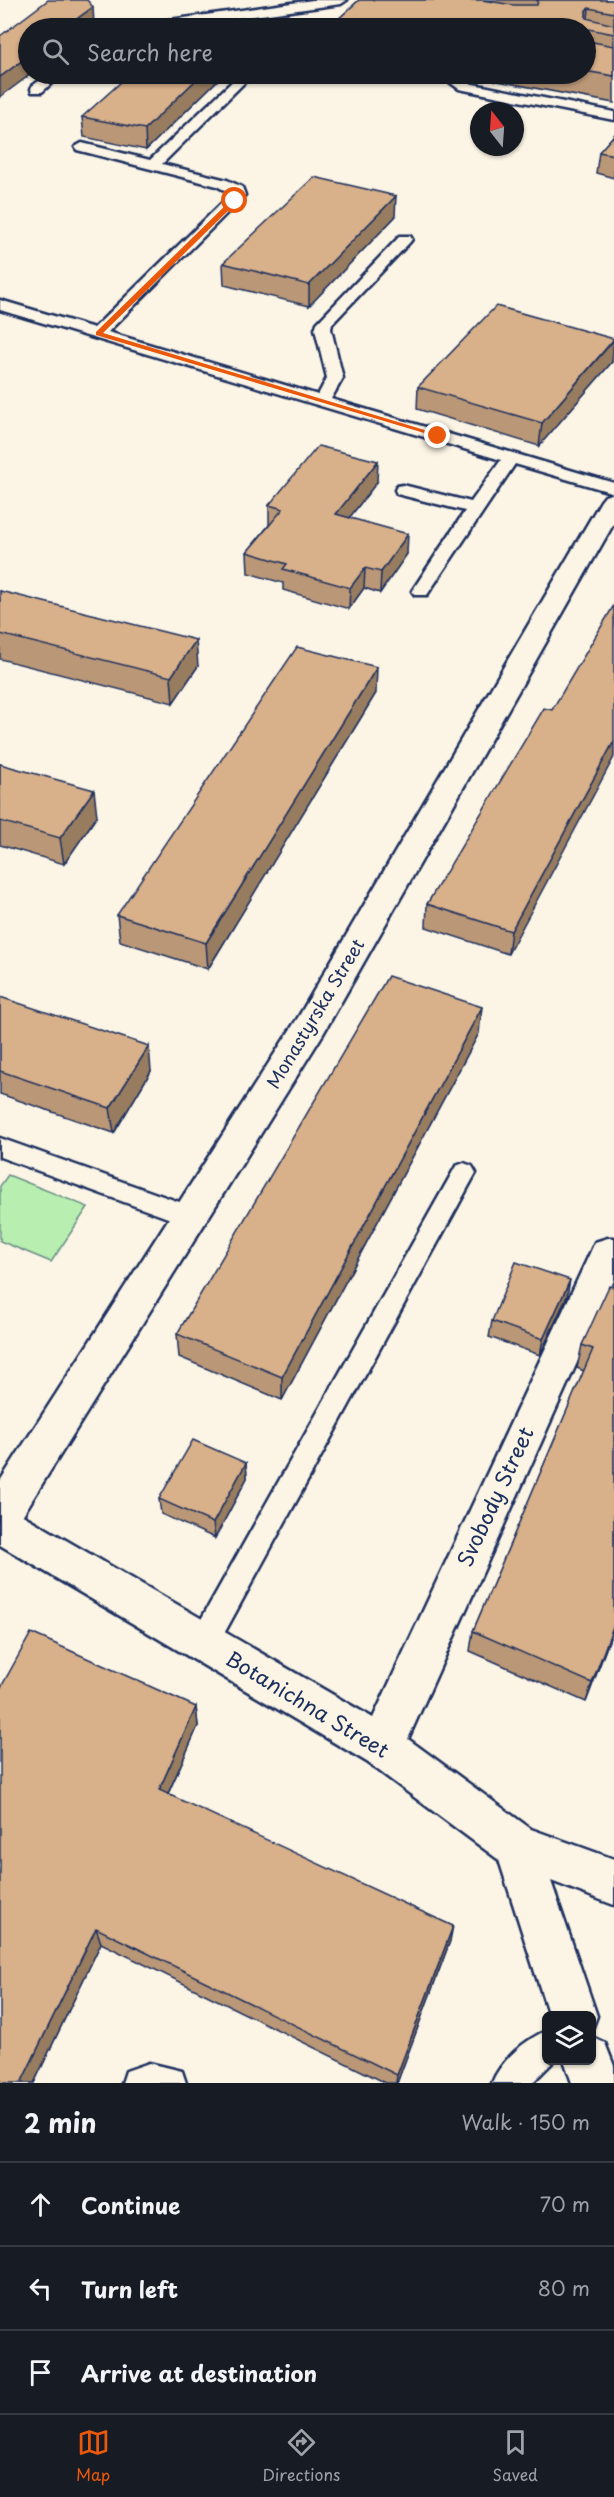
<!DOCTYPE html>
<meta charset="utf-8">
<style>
:root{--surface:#171b24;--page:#20242c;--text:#f1f3f6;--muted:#9ea1a6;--line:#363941;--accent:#ea580c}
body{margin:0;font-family:"Playpen Sans",sans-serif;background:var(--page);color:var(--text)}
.controls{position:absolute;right:18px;bottom:18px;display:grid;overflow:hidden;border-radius:9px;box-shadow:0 2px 4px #0004}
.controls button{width:54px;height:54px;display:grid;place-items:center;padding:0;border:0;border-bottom:2px solid var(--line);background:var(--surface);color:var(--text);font:30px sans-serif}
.compass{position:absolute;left:470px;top:102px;width:54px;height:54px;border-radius:50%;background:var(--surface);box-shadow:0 2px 4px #0004;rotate:343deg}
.stop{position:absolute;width:18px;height:18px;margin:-14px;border:4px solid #ea580c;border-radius:50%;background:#fff}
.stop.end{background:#ea580c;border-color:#fff;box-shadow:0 2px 6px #0008}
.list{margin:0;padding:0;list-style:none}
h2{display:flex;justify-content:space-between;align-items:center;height:78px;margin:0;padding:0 24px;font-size:26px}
h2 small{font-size:20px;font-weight:400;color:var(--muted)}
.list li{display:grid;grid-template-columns:39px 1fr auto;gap:18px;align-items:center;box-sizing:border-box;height:84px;padding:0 24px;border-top:2px solid var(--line)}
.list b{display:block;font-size:22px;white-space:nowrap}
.list em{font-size:20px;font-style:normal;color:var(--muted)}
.icon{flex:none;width:33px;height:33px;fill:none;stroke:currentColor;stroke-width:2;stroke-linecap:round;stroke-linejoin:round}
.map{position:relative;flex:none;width:614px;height:2083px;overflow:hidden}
.search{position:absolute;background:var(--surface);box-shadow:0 2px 4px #0004;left:18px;right:18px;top:18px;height:66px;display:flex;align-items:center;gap:15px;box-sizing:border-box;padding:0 21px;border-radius:33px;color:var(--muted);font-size:22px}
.sheet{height:330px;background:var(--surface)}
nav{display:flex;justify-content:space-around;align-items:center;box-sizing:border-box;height:84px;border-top:2px solid var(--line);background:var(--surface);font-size:16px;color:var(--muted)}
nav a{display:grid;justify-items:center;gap:3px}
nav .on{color:var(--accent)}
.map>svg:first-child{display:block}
.green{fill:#b8eeb0;stroke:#6a8e87;stroke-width:1.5}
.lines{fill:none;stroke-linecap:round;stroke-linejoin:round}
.lane-casing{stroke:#1b2f5e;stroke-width:5}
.street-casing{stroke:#1b2f5e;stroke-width:5}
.secondary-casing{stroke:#1b2f5e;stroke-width:5}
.lane{fill:#fcf5e5;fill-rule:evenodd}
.street{fill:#fcf5e5;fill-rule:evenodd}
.secondary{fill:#fcf5e5;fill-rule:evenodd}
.wall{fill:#ba9776;stroke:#1b2f5e;stroke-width:1.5}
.shaded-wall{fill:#977b60;stroke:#1b2f5e;stroke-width:1.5}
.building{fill:#d8b089;stroke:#1b2f5e;stroke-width:1.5}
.route{fill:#ea580c}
.labels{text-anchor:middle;stroke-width:4.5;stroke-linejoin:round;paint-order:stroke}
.street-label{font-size:18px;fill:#1b2f5e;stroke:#fcf5e5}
.near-street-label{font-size:21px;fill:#1b2f5e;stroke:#fcf5e5}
</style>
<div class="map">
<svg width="614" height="2083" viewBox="0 0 614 2083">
<rect width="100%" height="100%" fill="#fcf5e5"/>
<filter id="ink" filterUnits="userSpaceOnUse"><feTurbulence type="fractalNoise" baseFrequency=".0167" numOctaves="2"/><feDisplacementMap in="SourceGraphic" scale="12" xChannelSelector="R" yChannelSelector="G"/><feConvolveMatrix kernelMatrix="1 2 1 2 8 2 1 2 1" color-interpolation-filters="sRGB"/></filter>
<g filter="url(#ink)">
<!-- green -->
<polygon class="green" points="8,1175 88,1207 51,1262 0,1241 0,1186"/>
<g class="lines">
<defs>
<g id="lane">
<polygon points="313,0 347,0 341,4 166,28 135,28 141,24"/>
<polygon points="49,74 62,74 42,92 32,92 31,89 32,86"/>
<polygon points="240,74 253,74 162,164 227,180 242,187 245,195 108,332 318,395 327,378 315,329 317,323 400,236 410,236 412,239 410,242 332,324 331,329 343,378 331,399 614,483 614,493 515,464 427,595 415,595 412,591 465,511 397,494 395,490 397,486 403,485 471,502 501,460 0,310 0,300 94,328 231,194 217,186 77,150 75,147 82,143 150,160"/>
<polygon points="451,74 464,74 460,79 468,83 614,112 614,120 459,89 448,81"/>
<polygon points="0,1138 199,1209 202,1216 199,1223 190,1226 0,1157"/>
<polygon points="464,1163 472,1166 476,1173 472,1180 214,1652 204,1656 194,1652 190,1642 194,1632 456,1166"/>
<path d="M 546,2031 L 546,2060 L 555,2060 L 532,2083 L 492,2083 C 500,2062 525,2039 546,2031 Z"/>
<polygon points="149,2063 182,2071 186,2083 122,2083 126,2071"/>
</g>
<g id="street">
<polygon points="608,1238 614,1238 614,1280 408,1739 531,1829 614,1859 614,1905 551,1881 597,2016 592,2029 592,2016 549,2016 499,1860 367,1762 0,1545 0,1504 14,1510 373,1718 590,1253 595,1242"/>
<polygon points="592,2037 605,2043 614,2066 614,2083 572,2083 564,2060 592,2060"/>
</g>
<polygon id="secondary" points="614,493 614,523 323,1034 14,1529 0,1535 0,1481 299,1016 601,501 605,496"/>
</defs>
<!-- lane casing -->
<use href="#lane" class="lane-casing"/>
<!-- street casing -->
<use href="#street" class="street-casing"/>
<!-- secondary casing -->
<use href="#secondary" class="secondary-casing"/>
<!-- lane -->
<use href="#lane" class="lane"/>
<!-- street -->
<use href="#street" class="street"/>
<!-- secondary -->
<use href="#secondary" class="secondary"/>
</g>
<!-- wall -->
<g class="wall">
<polygon points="359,0 614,0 614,103 466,75 465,74 585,74 585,28 333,28 333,24"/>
<polygon points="224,74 146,150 84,137 82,117"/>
<polygon points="614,135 614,178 596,173 599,152"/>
<polygon points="395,217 309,306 224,285 223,263"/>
<polygon points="612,362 539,446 417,409 418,387"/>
<polygon points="377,482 349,518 407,554 380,593 364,588 349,609 283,590 283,583 248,573 247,552 269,525 269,505"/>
<polygon points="0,591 198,666 173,703 0,659"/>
<polygon points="376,693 208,969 120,941 117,915"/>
<polygon points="552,710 508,954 426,927 427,904"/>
<polygon points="0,764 97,816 64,864 0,845"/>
<polygon points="0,997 151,1071 114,1133 0,1094"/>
<polygon points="479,1033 282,1400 179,1357 177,1334"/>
<polygon points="614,1287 614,1627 586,1702 470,1651 473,1631 584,1371 577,1368 582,1345"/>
<polygon points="567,1296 540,1355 489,1337 492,1321"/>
<polygon points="246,1463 247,1478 215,1538 161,1514 159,1499"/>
<polygon points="196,1707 198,1726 168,1794 450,1941 397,2083 386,2083 101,1943 34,2083 0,2083"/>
</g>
<!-- shaded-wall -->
<g class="shaded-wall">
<polygon points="93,7 94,25 89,28 64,28"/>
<polygon points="589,8 587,31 589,29 586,54 586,10"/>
<polygon points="28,56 28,74 31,74 0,97 0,77"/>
<polygon points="202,74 224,74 146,150 145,129"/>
<polygon points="396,196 395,217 309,306 309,285"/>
<polygon points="614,340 612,362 539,446 542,423"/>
<polygon points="378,461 377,482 336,535 336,514"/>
<polygon points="408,534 407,554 380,593 381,572"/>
<polygon points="365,568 364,588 349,609 350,588"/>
<polygon points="196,640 198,666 173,703 171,677"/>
<polygon points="377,667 376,693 208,969 206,943"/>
<polygon points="614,741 614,757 508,954 511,931"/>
<polygon points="94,790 97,816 64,864 60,838"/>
<polygon points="482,1007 479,1033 282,1400 282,1377"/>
<polygon points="149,1046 151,1071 114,1133 110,1108"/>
<polygon points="570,1280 567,1296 540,1355 543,1339"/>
<polygon points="246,1463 247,1478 215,1538 213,1523"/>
<polygon points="614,1624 614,1627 586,1702 592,1683"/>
<polygon points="196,1707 198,1726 162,1807 159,1790"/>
<polygon points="453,1926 450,1941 397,2083 396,2083 397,2075"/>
<polygon points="96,1928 101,1943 34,2083 21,2083"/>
</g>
<!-- building -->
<g class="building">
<polygon points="48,0 87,0 93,7 64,28 28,28 28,56 0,77 0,36"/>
<polygon points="359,0 482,0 513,5 537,5 538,1 536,0 614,0 614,13 589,8 586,10 586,18 614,25 614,34 589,29 586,31 588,41 614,46 614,76 585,71 585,28 355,28 333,24"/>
<polygon points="130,74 202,74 145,129 82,117"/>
<polygon points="614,135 614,155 599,152"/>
<polygon points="314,177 396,196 309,285 223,263"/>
<polygon points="496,306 614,339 542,423 418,387"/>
<polygon points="318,446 378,461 336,514 408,534 381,572 365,568 350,588 283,569 287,564 247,552 283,509 269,505"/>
<polygon points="0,591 196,640 171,677 0,634"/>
<polygon points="614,605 614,741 511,931 427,904 544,708 552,710"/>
<polygon points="297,647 377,667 206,943 117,915"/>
<polygon points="0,764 94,790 60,838 0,821"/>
<polygon points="388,976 482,1007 282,1377 177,1334"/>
<polygon points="0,997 149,1046 110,1108 0,1071"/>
<polygon points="516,1262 570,1280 543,1339 492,1321"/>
<polygon points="609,1286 614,1287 614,1624 592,1683 473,1631 593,1349 582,1345"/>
<polygon points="193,1440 246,1463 213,1523 159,1499"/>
<polygon points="31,1633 196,1707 159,1790 453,1926 397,2075 96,1928 21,2083 0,2083 0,1689"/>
</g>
</g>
<!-- route -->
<polygon class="route" points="232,199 238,201 103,333 441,435 441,438 96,335 96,332"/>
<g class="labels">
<!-- street labels -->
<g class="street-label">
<text transform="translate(316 1014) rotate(-59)" y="6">Monastyrska Street</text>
</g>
<!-- near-street labels -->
<g class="near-street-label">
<text transform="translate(496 1497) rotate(-65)" y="7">Svobody Street</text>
<text transform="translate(307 1705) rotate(31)" y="7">Botanichna Street</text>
</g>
</g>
</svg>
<div class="controls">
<button><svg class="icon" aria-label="layers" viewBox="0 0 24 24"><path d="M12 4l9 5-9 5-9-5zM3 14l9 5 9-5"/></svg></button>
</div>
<svg class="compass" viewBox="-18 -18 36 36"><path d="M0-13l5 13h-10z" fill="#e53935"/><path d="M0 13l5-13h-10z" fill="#9ea1a6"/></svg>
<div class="stop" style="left:235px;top:201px"></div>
<div class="stop end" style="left:438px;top:436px"></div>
<div class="search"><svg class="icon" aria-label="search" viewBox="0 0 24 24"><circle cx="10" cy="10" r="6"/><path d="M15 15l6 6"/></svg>Search here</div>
</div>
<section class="sheet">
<h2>2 min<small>Walk · 150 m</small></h2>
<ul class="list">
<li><svg class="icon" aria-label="ahead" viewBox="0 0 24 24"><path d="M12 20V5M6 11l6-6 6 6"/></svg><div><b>Continue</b></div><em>70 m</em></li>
<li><svg class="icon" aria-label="left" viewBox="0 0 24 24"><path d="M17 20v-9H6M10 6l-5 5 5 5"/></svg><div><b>Turn left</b></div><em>80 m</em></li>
<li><svg class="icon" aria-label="arrive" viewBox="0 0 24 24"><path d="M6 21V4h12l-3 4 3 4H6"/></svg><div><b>Arrive at destination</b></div></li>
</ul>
</section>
<nav>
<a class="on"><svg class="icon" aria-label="map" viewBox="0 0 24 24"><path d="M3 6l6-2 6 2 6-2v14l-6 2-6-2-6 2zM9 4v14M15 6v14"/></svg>Map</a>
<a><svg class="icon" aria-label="directions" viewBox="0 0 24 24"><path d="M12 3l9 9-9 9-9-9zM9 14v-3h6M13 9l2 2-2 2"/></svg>Directions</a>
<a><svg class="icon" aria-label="saved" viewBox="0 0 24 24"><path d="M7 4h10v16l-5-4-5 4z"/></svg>Saved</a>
</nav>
